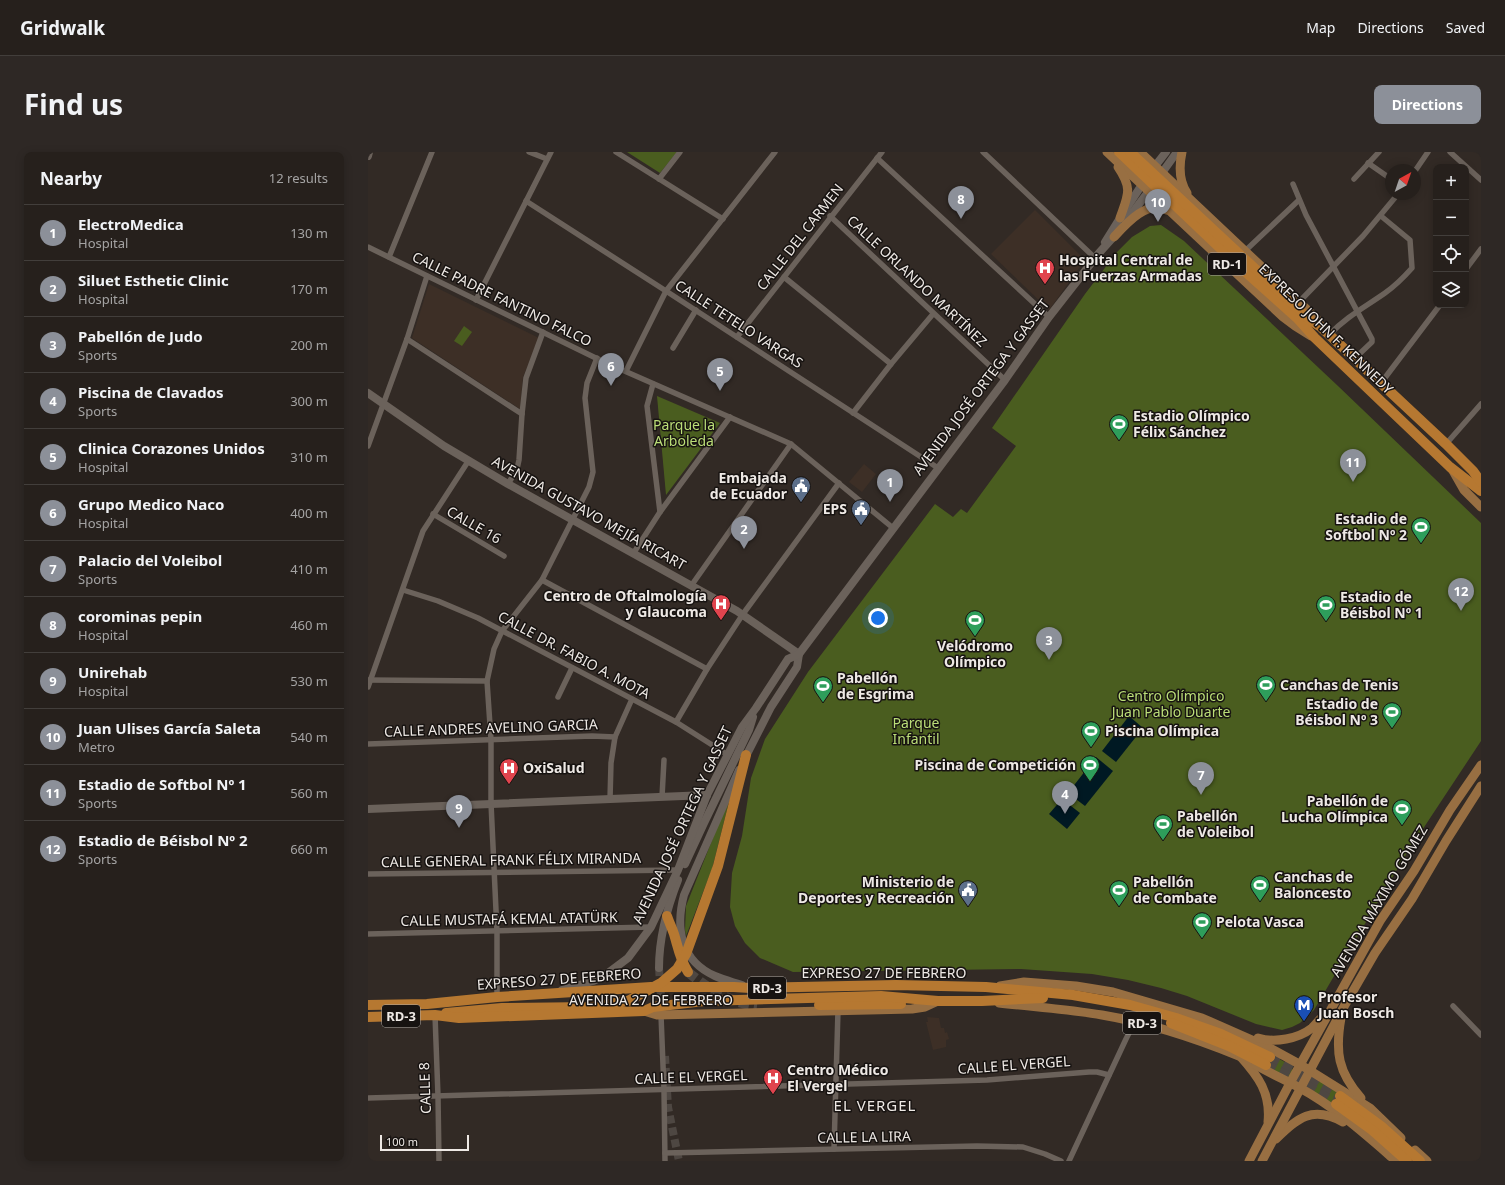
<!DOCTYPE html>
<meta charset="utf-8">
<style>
:root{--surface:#26201c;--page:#2e2825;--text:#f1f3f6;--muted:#a4a3a3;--line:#423e3b;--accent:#8c9099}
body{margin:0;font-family:"Noto Sans",sans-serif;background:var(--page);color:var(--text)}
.controls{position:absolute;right:12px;top:12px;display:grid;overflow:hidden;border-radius:8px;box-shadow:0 2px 10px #0003}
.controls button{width:36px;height:36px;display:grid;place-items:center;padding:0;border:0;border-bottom:1px solid var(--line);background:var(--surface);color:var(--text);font:20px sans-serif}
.compass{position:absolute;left:1017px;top:12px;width:36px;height:36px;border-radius:50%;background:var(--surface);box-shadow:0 2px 10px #0003;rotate:40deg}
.scale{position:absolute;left:12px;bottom:10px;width:89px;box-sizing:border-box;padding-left:4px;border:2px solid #eee9e5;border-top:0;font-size:11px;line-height:14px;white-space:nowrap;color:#eee9e5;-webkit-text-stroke:3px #171311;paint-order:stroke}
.you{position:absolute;left:510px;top:466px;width:14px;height:14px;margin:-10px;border:3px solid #fff;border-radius:50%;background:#1a73e8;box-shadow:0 0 0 6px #1a73e833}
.badge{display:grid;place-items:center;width:26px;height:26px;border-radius:50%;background:var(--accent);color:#fff;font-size:13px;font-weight:700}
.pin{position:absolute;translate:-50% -33px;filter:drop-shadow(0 1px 2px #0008)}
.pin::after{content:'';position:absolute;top:21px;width:14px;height:12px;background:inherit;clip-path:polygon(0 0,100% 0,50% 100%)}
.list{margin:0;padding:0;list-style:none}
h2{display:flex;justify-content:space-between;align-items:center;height:52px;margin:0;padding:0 16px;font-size:17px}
h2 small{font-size:13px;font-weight:400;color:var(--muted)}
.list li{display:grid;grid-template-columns:26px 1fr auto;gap:12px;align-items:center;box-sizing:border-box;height:56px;padding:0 16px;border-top:1px solid var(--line)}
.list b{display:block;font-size:15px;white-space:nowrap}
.list p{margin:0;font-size:13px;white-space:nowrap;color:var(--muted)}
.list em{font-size:13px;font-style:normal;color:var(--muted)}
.icon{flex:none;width:22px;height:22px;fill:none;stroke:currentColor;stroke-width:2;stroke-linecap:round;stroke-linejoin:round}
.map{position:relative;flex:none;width:1113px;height:1009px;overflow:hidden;border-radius:8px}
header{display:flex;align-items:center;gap:24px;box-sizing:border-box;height:56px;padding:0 20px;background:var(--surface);border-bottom:1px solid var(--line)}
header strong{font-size:19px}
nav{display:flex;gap:22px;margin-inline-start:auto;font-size:14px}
.intro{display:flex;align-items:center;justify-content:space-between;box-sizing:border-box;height:96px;padding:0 24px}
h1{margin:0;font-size:28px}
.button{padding:10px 18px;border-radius:8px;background:var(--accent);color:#fff;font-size:14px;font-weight:700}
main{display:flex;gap:24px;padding:0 24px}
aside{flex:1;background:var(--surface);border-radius:8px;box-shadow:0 2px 10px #0003}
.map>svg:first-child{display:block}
.built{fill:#3d2f26}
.green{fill:#4a5d1f}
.water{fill:#001923}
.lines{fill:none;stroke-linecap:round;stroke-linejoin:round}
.secondary-tunnel{stroke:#4e4742;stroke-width:8;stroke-dasharray:8 4;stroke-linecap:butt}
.highway-tunnel{stroke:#4e4742;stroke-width:10;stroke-dasharray:10 5;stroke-linecap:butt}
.street{stroke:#6b625b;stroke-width:5.5}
.secondary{stroke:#6b625b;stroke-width:8}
.primary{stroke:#986f42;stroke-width:9}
.highway{stroke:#b67831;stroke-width:10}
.labels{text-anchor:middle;stroke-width:3;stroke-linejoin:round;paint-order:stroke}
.shield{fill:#171311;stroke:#aea9a5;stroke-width:1}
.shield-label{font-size:13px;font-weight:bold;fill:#eee9e5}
.street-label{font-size:14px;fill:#eee9e5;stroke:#171311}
.poi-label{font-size:14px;font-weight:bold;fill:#eee9e5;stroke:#171311;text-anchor:start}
.park-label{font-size:14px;fill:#bbde78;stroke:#171311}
.neighbourhood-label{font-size:15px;letter-spacing:1px;fill:#eee9e5;stroke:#171311}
</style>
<header>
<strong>Gridwalk</strong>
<nav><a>Map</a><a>Directions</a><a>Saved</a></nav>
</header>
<div class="intro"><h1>Find us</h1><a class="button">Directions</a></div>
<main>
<aside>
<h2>Nearby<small>12 results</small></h2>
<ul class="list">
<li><span class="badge">1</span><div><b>ElectroMedica</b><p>Hospital</p></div><em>130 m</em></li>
<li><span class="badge">2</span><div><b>Siluet Esthetic Clinic</b><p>Hospital</p></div><em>170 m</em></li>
<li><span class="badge">3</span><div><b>Pabellón de Judo</b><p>Sports</p></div><em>200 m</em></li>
<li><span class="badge">4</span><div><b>Piscina de Clavados</b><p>Sports</p></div><em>300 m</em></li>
<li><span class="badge">5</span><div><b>Clinica Corazones Unidos</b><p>Hospital</p></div><em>310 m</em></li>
<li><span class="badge">6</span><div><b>Grupo Medico Naco</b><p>Hospital</p></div><em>400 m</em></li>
<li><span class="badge">7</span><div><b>Palacio del Voleibol</b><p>Sports</p></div><em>410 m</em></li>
<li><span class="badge">8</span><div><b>corominas pepin</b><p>Hospital</p></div><em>460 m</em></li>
<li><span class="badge">9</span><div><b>Unirehab</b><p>Hospital</p></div><em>530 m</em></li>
<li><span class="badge">10</span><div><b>Juan Ulises García Saleta</b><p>Metro</p></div><em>540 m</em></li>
<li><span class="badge">11</span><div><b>Estadio de Softbol Nº 1</b><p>Sports</p></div><em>560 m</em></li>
<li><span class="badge">12</span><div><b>Estadio de Béisbol Nº 2</b><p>Sports</p></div><em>660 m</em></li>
</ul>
</aside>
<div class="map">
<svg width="1113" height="1009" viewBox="0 0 1113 1009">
<rect width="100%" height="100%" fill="#322a25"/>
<!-- built -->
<g class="built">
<polygon points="667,58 717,108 681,158 623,102"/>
<polygon points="61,132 171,186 155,225 152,257 44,186"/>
<polygon points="496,312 508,322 494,340 481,330"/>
<polygon points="559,865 571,866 573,876 576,876 577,881 579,880 581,887 578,888 578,895 565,898 558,870 560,870"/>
</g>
<!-- green -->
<g class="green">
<polygon points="259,0 309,0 292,21"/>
<polygon points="793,73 816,89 970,234 1113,371 1113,589 1037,704 946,858 932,871 924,875 914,878 888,872 819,844 793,836 760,828 724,822 653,817 425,820 392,806 377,791 367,774 362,755 364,721 374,684 383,626 397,587 440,520 567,352 585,365 593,357 599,361 648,294 624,276 717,142 749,100 764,85 782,74"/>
<polygon points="96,174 104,180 94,194 86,189"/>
<polygon points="289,244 352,271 298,343"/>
<polygon points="364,638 344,717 318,784 317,778 318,754"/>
<path d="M 904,903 L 924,914 C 925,921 924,923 918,926 L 897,915 Z"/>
<polygon points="949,930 956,930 973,941 966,954 947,942 945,937"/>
</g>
<!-- water -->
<g class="water">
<polygon points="761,564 775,576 748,610 734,599"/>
<polygon points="728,605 745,619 717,654 700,641"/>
<polygon points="694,647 712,661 699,677 681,662"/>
</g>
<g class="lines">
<!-- secondary-tunnel -->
<g class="secondary-tunnel">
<polyline points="291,816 294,859"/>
<polyline points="297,904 300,955 311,1009"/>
</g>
<!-- highway-tunnel -->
<g class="highway-tunnel">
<path d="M 320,820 C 340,837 363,851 389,854"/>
<polyline points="902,905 972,944"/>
<polyline points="898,913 938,933 968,952"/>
</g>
<!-- street -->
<g class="street">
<polyline points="161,0 179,7"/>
<polyline points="248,0 355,67"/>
<polyline points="615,0 727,106"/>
<polyline points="1082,0 1113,28"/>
<polyline points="509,6 681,165"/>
<polyline points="1000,11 1023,27"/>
<polyline points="1047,19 1060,0"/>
<polyline points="291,27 312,0"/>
<polyline points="986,27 1011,0"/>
<polyline points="925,32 938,63 1004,187 1004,190 986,207"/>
<polyline points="158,49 298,139 570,316"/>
<polyline points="462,64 637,228"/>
<polyline points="0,95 236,210 423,292 525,376"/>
<polyline points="877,99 931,48"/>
<polyline points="21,105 64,0"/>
<polyline points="1098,117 1113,97"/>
<polyline points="416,125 523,212"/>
<polyline points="108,148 183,0"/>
<polyline points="931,150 995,84 1030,42"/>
<path d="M 961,183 C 978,165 997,155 1017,141 C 1027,134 1036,125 1044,116 L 1042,88 L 1013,64"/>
<polyline points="369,185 514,0"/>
<polyline points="39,187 154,262"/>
<polyline points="305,196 328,158"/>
<polyline points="258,219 298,139 407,0"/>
<polyline points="1013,231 1072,153"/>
<polyline points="285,232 279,254 292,360"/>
<polyline points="485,261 523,212 565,162"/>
<polyline points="1078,292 1113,252"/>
<polyline points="0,294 39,187 59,124"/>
<polyline points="140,332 149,317 151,308 154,262 158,226 175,180"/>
<polyline points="65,362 136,404"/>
<polyline points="265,402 292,360 362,265"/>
<polyline points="174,428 339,517"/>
<polyline points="323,434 423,292"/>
<polyline points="35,438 70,449 110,466 308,570 360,603"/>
<polyline points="0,528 119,529"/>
<polyline points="0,535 55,379 101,308"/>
<polyline points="190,545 204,516"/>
<polyline points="308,570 339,517 375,462 471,331"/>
<polyline points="0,592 224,584 247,585"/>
<polyline points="294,645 296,608"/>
<polyline points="242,647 243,611 247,585 264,547"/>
<polyline points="0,722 310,718"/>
<polyline points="0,782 283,775"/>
<polyline points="129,845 129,780 123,651 123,588 119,529 126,497 134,479 174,428 221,335 225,320 217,246 219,231 229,206"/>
<polyline points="1085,854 1113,883"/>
<polyline points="67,863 70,944 71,1009"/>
<polyline points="293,863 296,938 297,1009"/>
<polyline points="0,946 619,928 721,920 729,920 741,923"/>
<polyline points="466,997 470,858"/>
<polyline points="297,1001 609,994 655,995 677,1002 693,1009"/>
<polyline points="701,1009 758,887 762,879 762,868"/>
</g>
<!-- secondary -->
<g class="secondary">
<polyline points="0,4 1,0"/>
<polyline points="784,18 798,0"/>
<polyline points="791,25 809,0"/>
<polyline points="758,69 784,35"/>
<polyline points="737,90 752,66 777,28"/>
<polyline points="0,241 76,294 140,332 369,459 431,502"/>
<polyline points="376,608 403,555 429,515 431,502"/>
<path d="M 371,618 L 316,743 C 307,777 313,809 347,824 C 356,828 365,830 374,833"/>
<polyline points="0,657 339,643"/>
<polyline points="317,712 336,671 381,578 385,565"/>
<path d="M 291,816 C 291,786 299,756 310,728"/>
<polyline points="194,838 225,829 236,824 260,806 283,775 310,718 339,643 374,575 388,556 420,507 431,502 637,228 681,165 731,101 749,81"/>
</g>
<!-- primary -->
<g class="primary">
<polyline points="739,0 915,165 927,174 943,184"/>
<polyline points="772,0 931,150 948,166 952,174"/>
<path d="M 814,0 C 811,14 811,29 819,41"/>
<path d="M 750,15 C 765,37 760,43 752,66"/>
<path d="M 746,85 C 758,72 780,47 799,58"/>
<polyline points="1084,317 1096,338 1113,355"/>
<polyline points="632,834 656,830 708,834 745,840 834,866 900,895 933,913 1002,956 1033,986"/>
<path d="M 631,851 C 665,855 700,857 734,863 C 782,871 827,886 871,904"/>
<polyline points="276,859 289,863 544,857 557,855 570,849"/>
<path d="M 973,866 C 967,900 970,920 993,946"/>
<path d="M 890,886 C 907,891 930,887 944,876 C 948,872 952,867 957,862"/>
<path d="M 872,904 C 890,924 903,941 900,970"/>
<path d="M 888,913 C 902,921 917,928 932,936 C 967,955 998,983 1028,1009"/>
<path d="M 908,987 C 930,966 944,953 975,970"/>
<polyline points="1047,998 1059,1009"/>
<polyline points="881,1009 922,931 1012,769 1046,719 1082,658 1113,613"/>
<polyline points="894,1009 974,858 1007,801 1044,747 1078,689 1113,634"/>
</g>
<!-- highway -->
<g class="highway">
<polyline points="751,0 872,115 929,166 947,186 1016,252 1082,315 1113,339"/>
<polyline points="762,0 942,168 953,175 1078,292 1105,319 1113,330"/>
<path d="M 299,764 C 301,770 304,776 306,782 C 310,795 312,808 320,820"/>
<polyline points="0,853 59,852 129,845 283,835 366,835 382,836 528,833 618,835 705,843 762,853 808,866 853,882 902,905"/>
<polyline points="451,853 533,852"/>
<polyline points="78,861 134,856 223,855 260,849 293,831 309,817 318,802 350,714 378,603"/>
<polyline points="0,865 67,863 91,866 276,859 285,855 336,849 513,844 570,849 614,849 675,846"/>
<polyline points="803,871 861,894 898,913"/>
<polyline points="972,944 1013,974 1052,1009"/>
<polyline points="968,952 1004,978 1039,1009"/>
</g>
</g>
<!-- icons -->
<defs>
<symbol id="hospital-pin" viewBox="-11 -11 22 30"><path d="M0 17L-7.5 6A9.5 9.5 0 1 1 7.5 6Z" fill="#e0444e" stroke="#171311"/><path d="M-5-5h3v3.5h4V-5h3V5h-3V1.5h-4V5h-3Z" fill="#fff"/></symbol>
<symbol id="stadium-pin" viewBox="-11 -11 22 30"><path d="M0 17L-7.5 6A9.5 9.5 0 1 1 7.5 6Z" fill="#2e9e5b" stroke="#171311"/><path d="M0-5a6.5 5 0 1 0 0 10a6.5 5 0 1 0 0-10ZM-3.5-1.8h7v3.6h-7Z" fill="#fff"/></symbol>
<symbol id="civic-pin" viewBox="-11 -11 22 30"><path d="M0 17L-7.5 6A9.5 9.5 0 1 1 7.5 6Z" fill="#5c6f8a" stroke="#171311"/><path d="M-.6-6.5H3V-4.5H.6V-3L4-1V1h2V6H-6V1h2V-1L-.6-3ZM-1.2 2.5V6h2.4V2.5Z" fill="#fff"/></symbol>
<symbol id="metro-pin" viewBox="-11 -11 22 30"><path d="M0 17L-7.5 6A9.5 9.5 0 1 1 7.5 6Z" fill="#1a4fb4" stroke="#171311"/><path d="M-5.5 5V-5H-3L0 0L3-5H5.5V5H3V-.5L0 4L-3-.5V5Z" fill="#fff"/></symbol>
</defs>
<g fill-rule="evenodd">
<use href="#hospital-pin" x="666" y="105" width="22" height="30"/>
<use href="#stadium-pin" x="740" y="261" width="22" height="30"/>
<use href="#civic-pin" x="422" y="323" width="22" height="30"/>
<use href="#civic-pin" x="482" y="346" width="22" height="30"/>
<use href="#stadium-pin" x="1042" y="364" width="22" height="30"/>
<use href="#hospital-pin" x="342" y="441" width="22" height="30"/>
<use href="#stadium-pin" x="947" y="442" width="22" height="30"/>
<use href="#stadium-pin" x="596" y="457" width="22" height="30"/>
<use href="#stadium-pin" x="887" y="522" width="22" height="30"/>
<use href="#stadium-pin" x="444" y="523" width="22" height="30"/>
<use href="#stadium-pin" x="1013" y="549" width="22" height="30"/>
<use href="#stadium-pin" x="712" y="568" width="22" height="30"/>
<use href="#stadium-pin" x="711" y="602" width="22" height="30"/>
<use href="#hospital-pin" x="130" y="605" width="22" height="30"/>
<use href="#stadium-pin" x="1023" y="646" width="22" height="30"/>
<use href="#stadium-pin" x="784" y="661" width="22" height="30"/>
<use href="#stadium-pin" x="881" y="722" width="22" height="30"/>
<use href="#civic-pin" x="589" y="727" width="22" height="30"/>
<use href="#stadium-pin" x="740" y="727" width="22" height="30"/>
<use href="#stadium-pin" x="823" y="759" width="22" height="30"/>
<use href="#metro-pin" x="925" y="842" width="22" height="30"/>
<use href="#hospital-pin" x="394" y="915" width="22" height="30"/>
</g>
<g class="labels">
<!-- shield labels -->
<g class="shield">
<rect x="840" y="101" width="38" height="22" rx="3"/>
<rect x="380" y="825" width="38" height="22" rx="3"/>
<rect x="14" y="853" width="38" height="22" rx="3"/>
<rect x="755" y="860" width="38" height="22" rx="3"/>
</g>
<g class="shield-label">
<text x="859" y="117">RD-1</text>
<text x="399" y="841">RD-3</text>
<text x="33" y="869">RD-3</text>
<text x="774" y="876">RD-3</text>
</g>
<!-- street labels -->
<g class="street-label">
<text transform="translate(432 85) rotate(-52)" y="5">CALLE DEL CARMEN</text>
<text transform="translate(549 129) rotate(43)" y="5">CALLE ORLANDO MARTÍNEZ</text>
<text transform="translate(134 147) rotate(26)" y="5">CALLE PADRE FANTINO FALCO</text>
<text transform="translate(371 172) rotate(33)" y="5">CALLE TETELO VARGAS</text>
<text transform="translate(958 177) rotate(44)" y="5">EXPRESO JOHN F. KENNEDY</text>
<text transform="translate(613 235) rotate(-53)" y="5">AVENIDA JOSÉ ORTEGA Y GASSET</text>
<text transform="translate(221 361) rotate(29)" y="5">AVENIDA GUSTAVO MEJÍA RICART</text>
<text transform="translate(106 373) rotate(30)" y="5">CALLE 16</text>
<text transform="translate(206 503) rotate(28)" y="5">CALLE DR. FABIO A. MOTA</text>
<text transform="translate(123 576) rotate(-2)" y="5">CALLE ANDRES AVELINO GARCIA</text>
<text transform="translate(314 673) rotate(-65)" y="5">AVENIDA JOSÉ ORTEGA Y GASSET</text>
<text transform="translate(143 708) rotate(-1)" y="5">CALLE GENERAL FRANK FÉLIX MIRANDA</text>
<text transform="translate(1011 749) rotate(-59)" y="5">AVENIDA MÁXIMO GÓMEZ</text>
<text transform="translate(141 767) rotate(-1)" y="5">CALLE MUSTAFÁ KEMAL ATATÜRK</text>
<text x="516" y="826">EXPRESO 27 DE FEBRERO</text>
<text transform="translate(191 827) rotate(-4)" y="5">EXPRESO 27 DE FEBRERO</text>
<text x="283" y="853">AVENIDA 27 DE FEBRERO</text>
<text transform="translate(646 913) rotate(-4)" y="5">CALLE EL VERGEL</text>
<text transform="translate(323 925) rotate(-2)" y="5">CALLE EL VERGEL</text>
<text transform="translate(57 936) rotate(-92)" y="5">CALLE 8</text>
<text transform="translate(496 985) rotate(-1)" y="5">CALLE LA LIRA</text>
</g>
<!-- poi labels -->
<g class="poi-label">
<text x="691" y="113">Hospital Central de<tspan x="691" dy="16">las Fuerzas Armadas</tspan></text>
<text x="765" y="269">Estadio Olímpico<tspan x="765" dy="16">Félix Sánchez</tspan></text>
<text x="419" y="331" text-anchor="end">Embajada<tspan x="419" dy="16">de Ecuador</tspan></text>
<text x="479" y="362" text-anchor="end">EPS</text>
<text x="1039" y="372" text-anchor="end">Estadio de<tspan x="1039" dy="16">Softbol Nº 2</tspan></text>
<text x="339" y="449" text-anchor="end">Centro de Oftalmología<tspan x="339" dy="16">y Glaucoma</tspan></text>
<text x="972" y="450">Estadio de<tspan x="972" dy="16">Béisbol Nº 1</tspan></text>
<text x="607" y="499" text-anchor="middle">Velódromo<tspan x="607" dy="16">Olímpico</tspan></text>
<text x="469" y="531">Pabellón<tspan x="469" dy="16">de Esgrima</tspan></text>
<text x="912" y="538">Canchas de Tenis</text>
<text x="1010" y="557" text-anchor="end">Estadio de<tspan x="1010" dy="16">Béisbol Nº 3</tspan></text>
<text x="737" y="584">Piscina Olímpica</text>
<text x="708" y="618" text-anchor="end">Piscina de Competición</text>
<text x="155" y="621">OxiSalud</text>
<text x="1020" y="654" text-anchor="end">Pabellón de<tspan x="1020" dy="16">Lucha Olímpica</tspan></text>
<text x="809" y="669">Pabellón<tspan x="809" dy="16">de Voleibol</tspan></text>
<text x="906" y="730">Canchas de<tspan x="906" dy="16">Baloncesto</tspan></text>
<text x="586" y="735" text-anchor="end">Ministerio de<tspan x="586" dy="16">Deportes y Recreación</tspan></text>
<text x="765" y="735">Pabellón<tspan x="765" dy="16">de Combate</tspan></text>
<text x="848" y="775">Pelota Vasca</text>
<text x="950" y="850">Profesor<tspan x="950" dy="16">Juan Bosch</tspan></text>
<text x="419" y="923">Centro Médico<tspan x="419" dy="16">El Vergel</tspan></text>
</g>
<!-- park labels -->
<g class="park-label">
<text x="316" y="278">Parque la<tspan x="316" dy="16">Arboleda</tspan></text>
<text x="803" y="549">Centro Olímpico<tspan x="803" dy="16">Juan Pablo Duarte</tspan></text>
<text x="548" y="576">Parque<tspan x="548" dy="16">Infantil</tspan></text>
</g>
<!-- neighbourhood labels -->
<g class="neighbourhood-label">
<text x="507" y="959">EL VERGEL</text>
</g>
</g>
</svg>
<div class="controls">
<button>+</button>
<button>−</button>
<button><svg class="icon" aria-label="locate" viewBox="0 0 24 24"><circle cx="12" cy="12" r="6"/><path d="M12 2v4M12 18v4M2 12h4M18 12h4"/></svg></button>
<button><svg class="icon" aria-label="layers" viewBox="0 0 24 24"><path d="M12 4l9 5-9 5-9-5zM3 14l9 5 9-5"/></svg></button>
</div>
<svg class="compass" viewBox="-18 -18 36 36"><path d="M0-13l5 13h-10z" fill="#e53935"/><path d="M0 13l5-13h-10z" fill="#a4a3a3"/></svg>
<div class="scale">100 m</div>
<div class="you"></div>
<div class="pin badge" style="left:522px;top:350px">1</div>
<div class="pin badge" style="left:376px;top:397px">2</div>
<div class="pin badge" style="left:681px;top:508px">3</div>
<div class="pin badge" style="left:697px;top:662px">4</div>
<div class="pin badge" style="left:352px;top:239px">5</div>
<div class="pin badge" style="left:243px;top:234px">6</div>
<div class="pin badge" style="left:833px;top:643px">7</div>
<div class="pin badge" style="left:593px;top:67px">8</div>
<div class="pin badge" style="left:91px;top:676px">9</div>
<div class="pin badge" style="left:790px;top:70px">10</div>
<div class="pin badge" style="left:985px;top:330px">11</div>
<div class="pin badge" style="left:1093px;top:459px">12</div>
</div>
</main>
